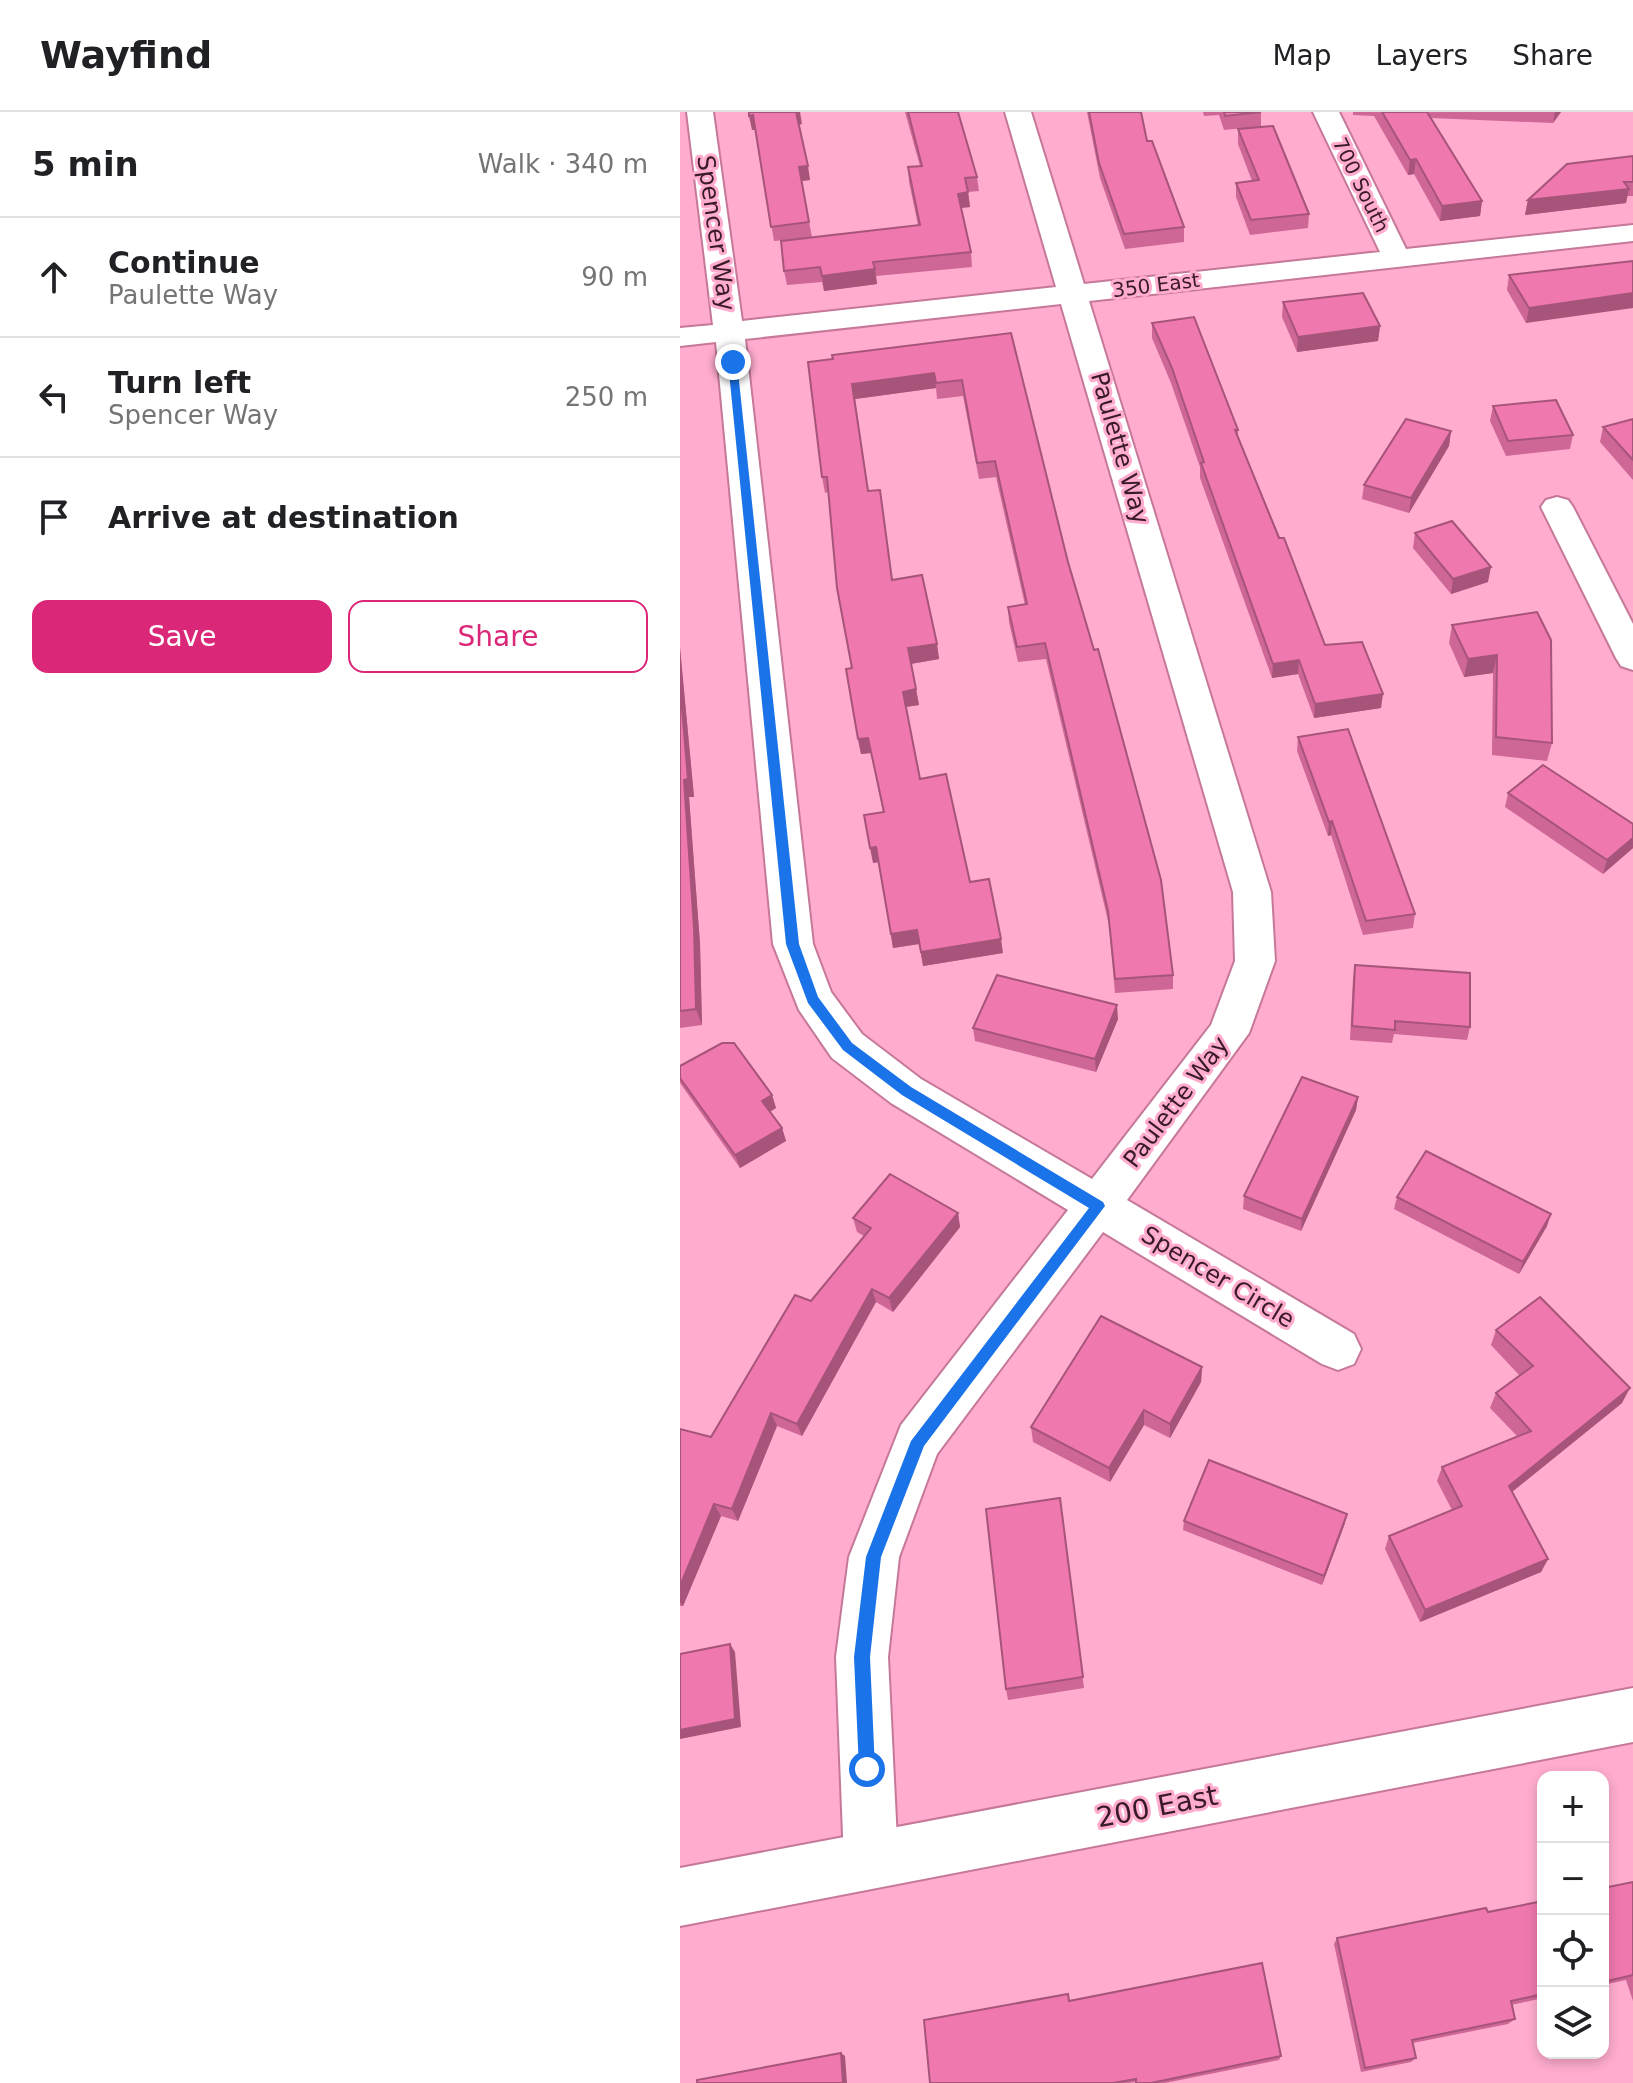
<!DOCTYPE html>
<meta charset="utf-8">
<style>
:root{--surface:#fff;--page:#f2f2f2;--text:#202124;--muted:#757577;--line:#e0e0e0;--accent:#db2777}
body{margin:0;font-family:"DejaVu Sans",sans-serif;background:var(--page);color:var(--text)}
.controls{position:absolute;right:24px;bottom:24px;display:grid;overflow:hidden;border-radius:16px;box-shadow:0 4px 12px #0003}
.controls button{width:72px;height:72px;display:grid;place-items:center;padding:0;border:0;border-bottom:2px solid var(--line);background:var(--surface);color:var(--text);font:40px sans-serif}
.stop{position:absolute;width:24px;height:24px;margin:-18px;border:6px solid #1a73e8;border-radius:50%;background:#fff}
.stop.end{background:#1a73e8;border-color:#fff;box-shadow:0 2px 8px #0008}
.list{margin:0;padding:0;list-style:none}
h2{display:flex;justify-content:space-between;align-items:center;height:104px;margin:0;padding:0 32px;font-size:34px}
h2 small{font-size:26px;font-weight:400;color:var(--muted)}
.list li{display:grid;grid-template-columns:52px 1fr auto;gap:24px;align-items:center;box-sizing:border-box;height:120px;padding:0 32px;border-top:2px solid var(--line)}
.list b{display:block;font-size:30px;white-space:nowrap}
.list p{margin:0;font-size:26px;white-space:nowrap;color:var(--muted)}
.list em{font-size:26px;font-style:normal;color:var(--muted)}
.actions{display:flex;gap:16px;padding:24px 32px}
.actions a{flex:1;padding:18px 0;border:2px solid var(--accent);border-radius:16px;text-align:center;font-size:28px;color:var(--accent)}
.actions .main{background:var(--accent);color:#fff}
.icon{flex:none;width:44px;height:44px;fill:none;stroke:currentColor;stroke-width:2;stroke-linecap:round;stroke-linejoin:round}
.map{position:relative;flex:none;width:953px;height:1971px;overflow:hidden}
header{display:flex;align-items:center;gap:48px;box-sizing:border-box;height:112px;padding:0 40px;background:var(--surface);border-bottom:2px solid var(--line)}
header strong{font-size:38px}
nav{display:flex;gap:44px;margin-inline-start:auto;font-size:28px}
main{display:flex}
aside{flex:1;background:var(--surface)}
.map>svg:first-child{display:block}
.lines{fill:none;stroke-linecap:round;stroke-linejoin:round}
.street-casing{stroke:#c67899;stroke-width:4}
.secondary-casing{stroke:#c67899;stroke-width:4}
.street{fill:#fff;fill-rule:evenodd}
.secondary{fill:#fff;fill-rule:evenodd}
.wall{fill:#ce6796}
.shaded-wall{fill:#a7547a}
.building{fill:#ef78ae;stroke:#a7547a;stroke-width:2}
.route{fill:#1a73e8}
.labels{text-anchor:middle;stroke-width:6;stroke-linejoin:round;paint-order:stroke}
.far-street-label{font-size:20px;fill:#391a28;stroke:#ffacce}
.street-label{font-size:24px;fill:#391a28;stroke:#ffacce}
.near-street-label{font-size:28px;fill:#391a28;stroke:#ffacce}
</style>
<header>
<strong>Wayfind</strong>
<nav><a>Map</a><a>Layers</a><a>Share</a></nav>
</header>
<main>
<aside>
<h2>5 min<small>Walk · 340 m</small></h2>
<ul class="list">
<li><svg class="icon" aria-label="ahead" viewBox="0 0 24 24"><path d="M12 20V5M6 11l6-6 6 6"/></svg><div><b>Continue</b><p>Paulette Way</p></div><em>90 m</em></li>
<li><svg class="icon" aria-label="left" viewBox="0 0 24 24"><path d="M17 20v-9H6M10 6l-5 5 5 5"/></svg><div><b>Turn left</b><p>Spencer Way</p></div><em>250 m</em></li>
<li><svg class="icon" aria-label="arrive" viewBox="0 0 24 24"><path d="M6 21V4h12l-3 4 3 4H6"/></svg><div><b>Arrive at destination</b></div></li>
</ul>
<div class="actions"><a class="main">Save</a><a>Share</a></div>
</aside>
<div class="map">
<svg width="953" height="1971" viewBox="0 0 953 1971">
<rect width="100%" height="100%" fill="#ffacce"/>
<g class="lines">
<defs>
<g id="street">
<path d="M 7,0 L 33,0 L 62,209 L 376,175 L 325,0 L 351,0 L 404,172 L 700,140 L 633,0 L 659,0 L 726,137 L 953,113 L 953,129 L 409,189 L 591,780 L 595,849 L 569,921 L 447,1088 L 674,1222 L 681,1237 L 674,1252 L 658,1258 L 642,1252 L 423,1120 L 257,1342 L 219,1445 L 208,1545 L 218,1749 L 210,1768 L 191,1776 L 172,1768 L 164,1749 L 156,1545 L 169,1445 L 221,1313 L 388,1098 L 211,991 L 152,946 L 119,898 L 93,832 L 36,230 L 0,234 L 0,216 L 33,213 ZM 381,192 L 553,780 L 555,849 L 531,913 L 412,1067 L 241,967 L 182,922 L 151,880 L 133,832 L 65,227 Z"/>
<polygon points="877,385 888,388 893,395 953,512 953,558 941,554 936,546 861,395 866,388"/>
</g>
<polygon id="secondary" points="953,1576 953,1630 0,1814 0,1756"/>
</defs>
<!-- street casing -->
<use href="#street" class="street-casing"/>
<!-- secondary casing -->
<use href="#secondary" class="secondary-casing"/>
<!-- street -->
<use href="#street" class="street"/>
<!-- secondary -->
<use href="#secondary" class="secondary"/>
</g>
<!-- wall -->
<g class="wall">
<polygon points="225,0 278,0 297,65 299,79 288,80 290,95 281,96 291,140 292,155 196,164 197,172 144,179 142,170 107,173 104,159 238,113 229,70 228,55 240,54"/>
<polygon points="407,0 461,0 467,29 504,115 504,130 445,137 420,66"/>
<polygon points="523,0 581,0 581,15 629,102 628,116 570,123 556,85 556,71 572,69 558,32 558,17 564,16 544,18 539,3 524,4"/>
<polygon points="673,0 881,0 873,11 751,6 802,89 800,104 760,109 734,62 728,63 694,4 673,3"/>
<polygon points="122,12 119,13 130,68 121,69 132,125 94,129 75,18 72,18"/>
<polygon points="953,44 953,84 947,84 946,91 845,103 848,88"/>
<polygon points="953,149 846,211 827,178 829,163"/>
<polygon points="603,190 700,214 698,229 617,240 602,205"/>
<polygon points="472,211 558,318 558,325 645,533 701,596 634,606 618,562 592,566 520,366 520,355 491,271 472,226"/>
<polygon points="331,221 388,450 493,863 493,877 435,881 429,813 366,547 338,550 329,510 328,495 345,493 316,365 299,367 283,284 257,287 256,276 175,287 188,379 213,468 257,532 259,547 231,552 239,593 226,595 240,667 290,770 323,841 243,854 239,832 213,836 199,750 193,751 203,700 191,641 181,642 178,627 172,556 148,380 145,381 142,365 128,250"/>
<polygon points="813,294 893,323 890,337 826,344 810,309"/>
<polygon points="953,307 953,368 920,330 923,315"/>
<polygon points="771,319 769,334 729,401 682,387 684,373"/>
<polygon points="735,421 808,470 771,482 733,436"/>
<polygon points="857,500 872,631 867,649 812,643 813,561 784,565 769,531 772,513"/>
<polygon points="0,536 14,685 9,685 20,832 22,913 0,916"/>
<polygon points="618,625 735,802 733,816 683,823 651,723 648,724 617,639"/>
<polygon points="828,681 953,712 953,736 923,762 825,695"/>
<polygon points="675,853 790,915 787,928 714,922 712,931 670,928 673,866"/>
<polygon points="438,907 416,960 295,929 293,916"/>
<polygon points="0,954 92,983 96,996 90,1000 102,1016 106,1029 60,1056 0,971"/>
<polygon points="678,985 676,998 621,1119 563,1097 564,1084"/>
<polygon points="717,1085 867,1114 839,1162 714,1097"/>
<polygon points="278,1101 280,1115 213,1200 196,1190 122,1324 97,1314 58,1409 41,1404 3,1494 0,1494 0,1317 31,1325 131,1189 184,1124 177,1120 173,1106"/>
<polygon points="816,1218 942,1291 832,1380 868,1447 861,1460 740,1510 705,1437 709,1424 772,1398 757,1369 762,1355 837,1324 810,1296 816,1281 840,1264 811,1233"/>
<polygon points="522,1255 521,1270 490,1326 464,1313 430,1370 353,1330 351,1315"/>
<polygon points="380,1386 404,1576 328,1588 326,1577"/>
<polygon points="504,1409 665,1411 642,1473 503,1418"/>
<polygon points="953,1770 953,1889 946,1868 923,1873 923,1776"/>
<polygon points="863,1789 863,1886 831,1893 835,1907 828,1912 733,1931 736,1946 731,1950 681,1960 654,1832 657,1826 808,1800"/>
<polygon points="389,1889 601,1944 599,1948 485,1971 456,1971 456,1970 448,1971 250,1971"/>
</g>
<!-- shaded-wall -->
<g class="shaded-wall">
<polygon points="116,0 120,0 122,12 118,13"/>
<polygon points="875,0 881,0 873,11"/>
<polygon points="73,3 75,18 72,18 69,4"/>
<polygon points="736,47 734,62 728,63 730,48"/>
<polygon points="128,54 130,68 121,69 119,55"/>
<polygon points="949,77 946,91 845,103 848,88"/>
<polygon points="288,80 290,95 279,96 278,82"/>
<polygon points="802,89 800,104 760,109 762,94"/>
<polygon points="195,157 197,172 144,179 142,164"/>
<polygon points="953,181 953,196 846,211 849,196"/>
<polygon points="700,214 698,229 617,240 618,225"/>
<polygon points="254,261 256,276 175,287 172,272"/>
<polygon points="771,319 769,334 729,401 731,386"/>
<polygon points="811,455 808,470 771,482 773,467"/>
<polygon points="257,532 259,547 230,552 228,536"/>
<polygon points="0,536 14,685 9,685 20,832 22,913 16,897 4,668 0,573"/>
<polygon points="817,543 813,561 784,565 788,547"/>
<polygon points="619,548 618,562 592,566 593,552"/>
<polygon points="236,577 239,593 225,595 223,580"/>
<polygon points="703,582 701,596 634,606 635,592"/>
<polygon points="188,626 191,641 181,642 178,627"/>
<polygon points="652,709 651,723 648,724 649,710"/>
<polygon points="953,726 953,736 923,762 927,748"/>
<polygon points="196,735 199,750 193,751 190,736"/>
<polygon points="237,818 239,832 213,836 211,822"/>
<polygon points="321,827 323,841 243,854 241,840"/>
<polygon points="437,893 438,907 416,960 415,947"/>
<polygon points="92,983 96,996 86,1002 82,989"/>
<polygon points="678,985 676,998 621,1119 622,1107"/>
<polygon points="102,1016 106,1029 60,1056 55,1043"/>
<polygon points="278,1101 280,1115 213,1200 209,1186"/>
<polygon points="871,1102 867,1114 839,1162 843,1150"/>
<polygon points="192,1177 196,1190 122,1324 117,1312"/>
<polygon points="522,1255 521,1270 490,1326 490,1312"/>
<polygon points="950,1276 942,1291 822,1388 829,1374"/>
<polygon points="464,1298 464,1313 430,1370 429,1356"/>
<polygon points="91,1301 97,1314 58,1409 52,1397"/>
<polygon points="34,1392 41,1404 3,1494 0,1490 0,1474"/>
<polygon points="667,1402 665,1411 642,1473 644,1464"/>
<polygon points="868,1447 861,1460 740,1510 745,1498"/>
<polygon points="50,1532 55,1540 61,1615 0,1627 0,1618"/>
<polygon points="161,1941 165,1944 167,1971 163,1971"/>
</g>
<!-- building -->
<g class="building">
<polygon points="69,0 116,0 128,54 119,55 129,110 91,115 73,3 69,4"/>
<polygon points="228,0 278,0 297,65 285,66 288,80 278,82 291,140 193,150 195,157 142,164 140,155 104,159 101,129 240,113 228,55 242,54"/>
<polygon points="409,0 461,0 467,29 472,29 504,115 444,122 419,51"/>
<polygon points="544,0 581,0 545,4"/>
<polygon points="702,0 747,0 802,89 762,94 736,47 730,48"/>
<polygon points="593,14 629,102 571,108 556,71 579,68 558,17"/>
<polygon points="953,44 953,70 944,70 949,77 848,88 887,52"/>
<polygon points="953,149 953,181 849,196 829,163"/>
<polygon points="683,181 700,214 618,225 603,190"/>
<polygon points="514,205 558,318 555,318 599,426 604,426 645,533 682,530 703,582 635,592 619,548 593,552 521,351 524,350 492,256 472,211"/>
<polygon points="331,221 388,450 414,538 418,537 481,768 493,863 435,867 428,799 365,531 337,535 328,495 347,492 315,349 297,351 282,268 256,271 254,261 172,272 188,379 200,378 212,468 242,463 257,532 228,536 236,577 223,580 240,667 266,662 290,770 309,767 321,827 241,840 237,818 211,822 196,735 190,736 184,703 204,700 188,626 178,627 166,557 172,556 157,476 147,365 142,365 128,250 153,247 152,243"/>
<polygon points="876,288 893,323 828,329 813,294"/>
<polygon points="726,307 771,319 731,386 684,373"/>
<polygon points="953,307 953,348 923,315"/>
<polygon points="772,409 811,455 773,467 735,421"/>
<polygon points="857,500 871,528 872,631 816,625 817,543 788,547 772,513"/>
<polygon points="0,573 8,667 4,668 14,815 16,897 0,899"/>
<polygon points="668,617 735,802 686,809 652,709 649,710 618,625"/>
<polygon points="863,653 953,712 953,726 927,748 828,681"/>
<polygon points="675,853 790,861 790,915 715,909 715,918 672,914"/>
<polygon points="317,863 437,893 415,947 293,916"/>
<polygon points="42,931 54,931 92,983 82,989 102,1016 55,1043 0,966 0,954"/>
<polygon points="622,965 678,985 622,1107 564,1084"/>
<polygon points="746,1039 871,1102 843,1150 717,1085"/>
<polygon points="210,1062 278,1101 209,1186 192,1177 117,1312 91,1301 52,1397 34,1392 0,1474 0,1317 31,1325 115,1183 131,1189 191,1116 173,1106"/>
<polygon points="860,1185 950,1276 829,1374 868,1447 745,1498 709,1424 782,1394 762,1355 851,1319 816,1281 853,1254 816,1218"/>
<polygon points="421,1204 522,1255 490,1312 464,1298 429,1356 351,1315"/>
<polygon points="529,1348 667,1402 644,1464 504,1409"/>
<polygon points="380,1386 403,1565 326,1577 306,1397"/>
<polygon points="50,1532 55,1607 0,1618 0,1542"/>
<polygon points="953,1770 953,1863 923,1870 923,1776"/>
<polygon points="863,1789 863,1882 831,1889 835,1907 732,1928 736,1946 685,1956 657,1826 806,1796 808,1800"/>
<polygon points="582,1851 601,1944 471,1971 456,1971 456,1967 433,1971 250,1971 244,1908 388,1882 389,1889"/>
<polygon points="161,1941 163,1971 17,1971 17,1968"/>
</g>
<!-- route -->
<polygon class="route" points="53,247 57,250 119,832 138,885 172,931 231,975 423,1090 425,1094 244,1334 201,1445 190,1545 195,1657 193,1663 187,1666 181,1663 179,1657 174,1545 186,1445 231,1329 409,1096 222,983 163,938 128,891 106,832 48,250"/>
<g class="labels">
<!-- far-street labels -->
<g class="far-street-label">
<text transform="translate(681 73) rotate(64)" y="7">700 South</text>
<text transform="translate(476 173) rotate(-7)" y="7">350 East</text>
</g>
<!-- street labels -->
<g class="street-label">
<text transform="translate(36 121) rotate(82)" y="8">Spencer Way</text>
<text transform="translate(440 336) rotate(74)" y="8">Paulette Way</text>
<text transform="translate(496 990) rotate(-53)" y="8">Paulette Way</text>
<text transform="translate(538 1165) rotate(31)" y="8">Spencer Circle</text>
</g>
<!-- near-street labels -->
<g class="near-street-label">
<text transform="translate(477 1694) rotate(-11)" y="10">200 East</text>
</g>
</g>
</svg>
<div class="controls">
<button>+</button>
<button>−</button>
<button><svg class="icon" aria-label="locate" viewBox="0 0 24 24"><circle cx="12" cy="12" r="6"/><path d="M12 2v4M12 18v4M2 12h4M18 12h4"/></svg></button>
<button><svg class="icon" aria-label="layers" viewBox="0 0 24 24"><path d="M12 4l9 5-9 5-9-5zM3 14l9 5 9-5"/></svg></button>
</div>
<div class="stop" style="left:187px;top:1657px"></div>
<div class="stop end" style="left:53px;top:250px"></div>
</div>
</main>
